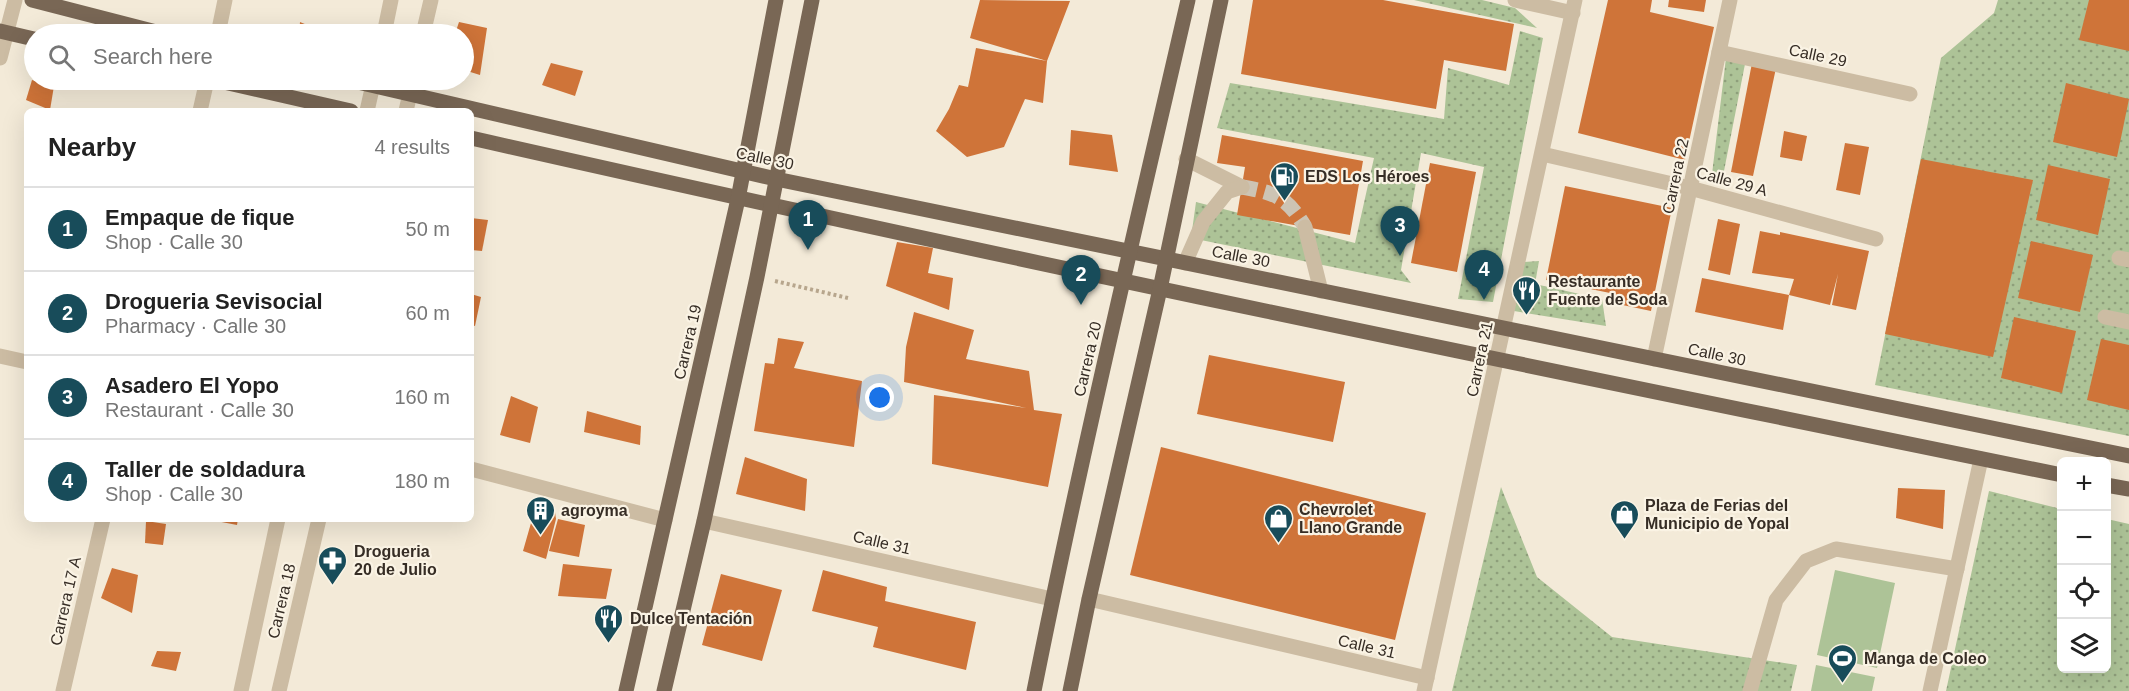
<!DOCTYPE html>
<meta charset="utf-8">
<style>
:root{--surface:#fff;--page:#f6f6f6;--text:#222;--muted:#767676;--line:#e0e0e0;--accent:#184c5a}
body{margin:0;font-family:Arial,sans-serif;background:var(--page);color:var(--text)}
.controls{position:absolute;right:18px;bottom:18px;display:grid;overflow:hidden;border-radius:9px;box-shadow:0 6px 24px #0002}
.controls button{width:54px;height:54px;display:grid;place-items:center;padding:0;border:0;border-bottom:2px solid var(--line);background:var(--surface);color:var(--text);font:30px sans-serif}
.you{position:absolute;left:880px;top:398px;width:21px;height:21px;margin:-15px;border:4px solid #fff;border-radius:50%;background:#1a73e8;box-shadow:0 0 0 9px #1a73e833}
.badge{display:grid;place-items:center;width:39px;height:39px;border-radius:50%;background:var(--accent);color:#fff;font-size:20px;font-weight:700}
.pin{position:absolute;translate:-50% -50px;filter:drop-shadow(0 2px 3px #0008)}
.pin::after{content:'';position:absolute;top:32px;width:21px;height:18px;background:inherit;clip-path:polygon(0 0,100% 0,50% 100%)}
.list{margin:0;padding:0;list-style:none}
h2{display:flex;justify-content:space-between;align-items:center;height:78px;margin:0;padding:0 24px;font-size:26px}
h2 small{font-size:20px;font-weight:400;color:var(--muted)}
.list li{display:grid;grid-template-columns:39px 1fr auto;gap:18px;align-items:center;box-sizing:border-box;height:84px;padding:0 24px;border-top:2px solid var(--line)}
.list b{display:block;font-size:22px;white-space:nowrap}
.list p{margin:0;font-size:20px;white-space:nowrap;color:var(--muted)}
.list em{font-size:20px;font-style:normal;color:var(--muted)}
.icon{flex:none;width:33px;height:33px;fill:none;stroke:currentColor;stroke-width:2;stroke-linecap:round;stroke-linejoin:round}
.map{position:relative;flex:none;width:2129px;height:691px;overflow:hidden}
.search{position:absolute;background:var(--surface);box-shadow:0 6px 24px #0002;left:24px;top:24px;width:450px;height:66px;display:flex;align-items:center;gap:15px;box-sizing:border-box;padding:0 21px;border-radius:33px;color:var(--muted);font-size:22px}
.panel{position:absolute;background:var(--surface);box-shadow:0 6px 24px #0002;left:24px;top:108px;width:450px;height:414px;border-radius:9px}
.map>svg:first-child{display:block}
.grass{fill:url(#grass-dots)}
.pitch{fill:#adc397}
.building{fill:#cf7439}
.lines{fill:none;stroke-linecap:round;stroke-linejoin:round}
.minor-tunnel{stroke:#cdc4b4;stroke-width:15;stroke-dasharray:15 8;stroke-linecap:butt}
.path{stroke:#b7a68d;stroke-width:4;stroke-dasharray:3 3;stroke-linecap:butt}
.minor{stroke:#ccbca3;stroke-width:15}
.major{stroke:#796755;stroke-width:15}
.labels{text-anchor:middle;stroke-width:4.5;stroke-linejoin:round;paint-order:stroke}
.street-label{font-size:16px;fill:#362d25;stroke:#faf3e4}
.poi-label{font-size:16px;font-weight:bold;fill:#362d25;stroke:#faf3e4;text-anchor:start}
</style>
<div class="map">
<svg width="2129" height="691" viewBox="0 0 2129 691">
<defs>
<pattern id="grass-dots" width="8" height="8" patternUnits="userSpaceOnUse" patternTransform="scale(1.5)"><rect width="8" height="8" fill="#adc397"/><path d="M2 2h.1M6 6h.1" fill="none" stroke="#8e9f7b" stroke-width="1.8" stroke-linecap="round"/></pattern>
</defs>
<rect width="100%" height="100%" fill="#f3ead8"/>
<!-- grass -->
<g class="grass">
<polygon points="1414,0 1482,0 1515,8 1537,28"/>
<polygon points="1998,0 2129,0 2129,436 1875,385 1941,58 1994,13"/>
<polygon points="1520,31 1543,38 1493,302 1458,299 1484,167 1421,153 1401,270 1411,283 1191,238 1196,202 1355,243 1374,158 1217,128 1230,83 1444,119 1448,68 1509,85"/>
<polygon points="1726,58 1745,64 1723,176 1712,174"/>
<polygon points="1539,261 1535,284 1602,299 1606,326 1514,311 1524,262"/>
<polygon points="1501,487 1537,577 1612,637 1797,665 1791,691 1452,691"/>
<polygon points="1989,491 2061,509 2062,668 2106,668 2107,519 2129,524 2129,691 1946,691"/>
</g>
<!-- pitch -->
<g class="pitch">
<polygon points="1835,570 1895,583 1877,668 1817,655"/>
<polygon points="1816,665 1875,677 1872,691 1811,691"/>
</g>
<!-- building -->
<g class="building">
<polygon points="980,0 1070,1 1047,61 1043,103 1025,99 1004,147 967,157 936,131 949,109 959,85 968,87 976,48 1047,61 970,38"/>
<polygon points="1253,0 1383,0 1514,24 1506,71 1444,60 1436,109 1241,74"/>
<polygon points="1608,0 1652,0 1650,12 1714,27 1685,160 1578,133"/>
<polygon points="1669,0 1706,0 1704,12 1668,7"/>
<polygon points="2089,0 2129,0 2129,51 2079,40"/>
<polygon points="300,22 319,30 317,34 299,34"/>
<polygon points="459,22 487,28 480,75 464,70 464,34 455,34"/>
<polygon points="551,63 583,71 575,96 542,85"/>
<polygon points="1752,63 1776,68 1753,176 1731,172"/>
<polygon points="32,80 54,86 50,110 26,100"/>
<polygon points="2066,83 2129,99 2117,157 2053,142"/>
<polygon points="1071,130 1112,135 1118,172 1069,165"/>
<polygon points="1784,131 1807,136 1802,161 1780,157"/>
<polygon points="1222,135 1363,161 1350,235 1237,215 1245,167 1217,163"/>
<polygon points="1845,143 1869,147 1860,195 1836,190"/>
<polygon points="1921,159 2033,180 1993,357 1885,334"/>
<polygon points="1430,163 1476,172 1457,272 1411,263"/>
<polygon points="2048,165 2110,179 2098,235 2036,220"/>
<polygon points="1565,186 1672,208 1651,311 1613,303 1615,294 1546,280"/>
<polygon points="471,218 488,220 482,251 471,250"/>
<polygon points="1718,219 1740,224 1730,275 1708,270"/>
<polygon points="1760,231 1780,235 1780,232 1869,251 1856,310 1832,305 1838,274 1830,305 1789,295 1794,279 1752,273"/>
<polygon points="2031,241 2093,255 2080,312 2018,298"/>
<polygon points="897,242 933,248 928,273 953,278 949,310 886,286"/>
<polygon points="1702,278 1789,295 1783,330 1695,312"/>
<polygon points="471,294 481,297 475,326 471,325"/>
<polygon points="914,312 974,330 966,359 1029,371 1034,410 1062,414 1048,487 932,464 934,395 1026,408 904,382 906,347"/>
<polygon points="2014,317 2076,331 2062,393 2001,378"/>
<polygon points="778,338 804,342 794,368 862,381 854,447 754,431 765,363 774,364"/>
<polygon points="2101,339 2129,345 2129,410 2087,400"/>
<polygon points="1209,355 1345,382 1333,442 1197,414"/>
<polygon points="511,396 538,407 530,443 500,435"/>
<polygon points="587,411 641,426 640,445 584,432"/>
<polygon points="1161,447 1426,513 1395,640 1130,575"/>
<polygon points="745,457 807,479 805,511 736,494"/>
<polygon points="1898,488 1945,490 1943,529 1896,518"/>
<polygon points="537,502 554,505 556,519 546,559 523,551"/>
<polygon points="206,519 238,519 237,525"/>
<polygon points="558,519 585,525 579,557 549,551"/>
<polygon points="146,521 166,524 163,545 145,543"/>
<polygon points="563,564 612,569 606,599 558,596"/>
<polygon points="112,568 138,575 132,613 101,598"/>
<polygon points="823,570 887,587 885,601 976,622 966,670 873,647 878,627 812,611"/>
<polygon points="721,574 782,590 762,661 702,645"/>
<polygon points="157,651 181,652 176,671 151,666"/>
</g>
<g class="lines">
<!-- minor-tunnel -->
<path class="minor-tunnel" d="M 1242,187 C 1276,193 1287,197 1305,227"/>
<!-- path -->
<polyline class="path" points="775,281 848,298"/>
<!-- minor -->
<g class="minor">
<polyline points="1515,0 1573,13"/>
<polyline points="218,34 225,0"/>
<polyline points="384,34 391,0"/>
<polyline points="423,34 431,0"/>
<polyline points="1719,52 1910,94"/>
<polyline points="0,58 15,0"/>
<polyline points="200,111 207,80"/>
<polyline points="367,111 374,80"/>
<polyline points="406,111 413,80"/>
<polyline points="1542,154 1690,188 1876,239"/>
<polyline points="1186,159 1242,187"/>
<polyline points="1305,227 1321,291"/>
<polyline points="2119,258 2129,260"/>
<polyline points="1185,263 1203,222 1227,192 1242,187"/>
<polyline points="2105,317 2129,322"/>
<polyline points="0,356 27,362"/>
<polyline points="1654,359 1730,0"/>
<polyline points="471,469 665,520"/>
<polyline points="704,521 1052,599"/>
<polyline points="1089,599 1427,678"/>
<polyline points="63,691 103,519"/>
<polyline points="241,691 278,519"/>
<polyline points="279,691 319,519"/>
<polyline points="1424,691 1575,0"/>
<polyline points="1750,691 1776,600 1806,561 1836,549 1957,569"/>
<polyline points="1930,691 1981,459"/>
</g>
<!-- major -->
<g class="major">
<polyline points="32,0 164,34"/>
<polyline points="0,31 34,39"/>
<polyline points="215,80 351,111"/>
<polyline points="349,80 776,179 2129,456"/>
<path d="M 471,138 C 1000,258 1531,367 2062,475"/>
<polyline points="2106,485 2129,489"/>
<polyline points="626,691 738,199 776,0"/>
<polyline points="664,691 704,521 757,277 812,0"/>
<path d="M 1034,691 C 1080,460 1135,230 1188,0"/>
<polyline points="1070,691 1089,599 1160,289 1221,0"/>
</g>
</g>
<!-- icons -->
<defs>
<symbol id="fuel-pin" viewBox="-11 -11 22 30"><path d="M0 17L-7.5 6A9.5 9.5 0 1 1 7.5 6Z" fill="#184c5a" stroke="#faf3e4"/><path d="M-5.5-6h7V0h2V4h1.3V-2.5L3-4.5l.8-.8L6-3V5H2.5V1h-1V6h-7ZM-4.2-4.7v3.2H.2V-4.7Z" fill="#fff"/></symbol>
<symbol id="restaurant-pin" viewBox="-11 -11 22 30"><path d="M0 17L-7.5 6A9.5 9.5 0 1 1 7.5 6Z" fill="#184c5a" stroke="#faf3e4"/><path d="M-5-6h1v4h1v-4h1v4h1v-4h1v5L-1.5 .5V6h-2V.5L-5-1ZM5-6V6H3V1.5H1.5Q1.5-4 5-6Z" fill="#fff"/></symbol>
<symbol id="building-pin" viewBox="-11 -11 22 30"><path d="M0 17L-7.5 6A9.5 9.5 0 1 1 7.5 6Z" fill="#184c5a" stroke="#faf3e4"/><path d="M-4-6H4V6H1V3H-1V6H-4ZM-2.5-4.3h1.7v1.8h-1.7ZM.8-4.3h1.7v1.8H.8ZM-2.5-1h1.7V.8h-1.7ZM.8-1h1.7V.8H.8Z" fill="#fff"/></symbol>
<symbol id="shop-pin" viewBox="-11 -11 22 30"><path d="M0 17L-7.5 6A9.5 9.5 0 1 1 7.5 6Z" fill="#184c5a" stroke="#faf3e4"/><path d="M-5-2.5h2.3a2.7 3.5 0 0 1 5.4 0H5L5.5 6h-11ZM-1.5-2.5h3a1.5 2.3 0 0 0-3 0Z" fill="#fff"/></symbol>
<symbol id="pharmacy-pin" viewBox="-11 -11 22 30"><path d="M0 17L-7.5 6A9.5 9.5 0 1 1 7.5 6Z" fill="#184c5a" stroke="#faf3e4"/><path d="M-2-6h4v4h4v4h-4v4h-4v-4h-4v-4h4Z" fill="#fff"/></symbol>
<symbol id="stadium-pin" viewBox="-11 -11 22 30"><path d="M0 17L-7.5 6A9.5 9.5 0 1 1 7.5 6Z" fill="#184c5a" stroke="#faf3e4"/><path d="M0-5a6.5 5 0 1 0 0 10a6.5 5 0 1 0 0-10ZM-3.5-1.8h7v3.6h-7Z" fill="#fff"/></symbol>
</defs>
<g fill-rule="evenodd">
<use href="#fuel-pin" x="1268" y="160" width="33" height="45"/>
<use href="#restaurant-pin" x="1510" y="274" width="33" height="45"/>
<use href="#building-pin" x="524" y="494" width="33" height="45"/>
<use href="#shop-pin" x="1608" y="498" width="33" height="45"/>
<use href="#shop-pin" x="1262" y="502" width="33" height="45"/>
<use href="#pharmacy-pin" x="316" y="544" width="33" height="45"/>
<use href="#restaurant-pin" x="592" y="602" width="33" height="45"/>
<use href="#stadium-pin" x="1826" y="642" width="33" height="45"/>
</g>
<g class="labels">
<!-- street labels -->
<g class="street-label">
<text transform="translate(1818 55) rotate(12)" y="6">Calle 29</text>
<text transform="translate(765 158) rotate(12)" y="6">Calle 30</text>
<text transform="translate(1675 176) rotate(-78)" y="6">Carrera 22</text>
<text transform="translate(1732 181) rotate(15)" y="6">Calle 29 A</text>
<text transform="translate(1241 256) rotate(11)" y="6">Calle 30</text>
<text transform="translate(687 342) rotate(-77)" y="6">Carrera 19</text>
<text transform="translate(1717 354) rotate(12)" y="6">Calle 30</text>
<text transform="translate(1087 359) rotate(-77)" y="6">Carrera 20</text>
<text transform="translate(1479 359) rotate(-78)" y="6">Carrera 21</text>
<text transform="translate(882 542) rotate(13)" y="6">Calle 31</text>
<text transform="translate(65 601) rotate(-77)" y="6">Carrera 17 A</text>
<text transform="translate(281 601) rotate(-77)" y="6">Carrera 18</text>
<text transform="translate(1367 646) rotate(13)" y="6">Calle 31</text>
</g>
<!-- poi labels -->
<g class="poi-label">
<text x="1305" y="182">EDS Los Héroes</text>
<text x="1548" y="287">Restaurante<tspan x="1548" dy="18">Fuente de Soda</tspan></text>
<text x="1645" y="511">Plaza de Ferias del<tspan x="1645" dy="18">Municipio de Yopal</tspan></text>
<text x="1299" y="515">Chevrolet<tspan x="1299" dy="18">Llano Grande</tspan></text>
<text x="561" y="516">agroyma</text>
<text x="354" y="557">Drogueria<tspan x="354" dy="18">20 de Julio</tspan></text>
<text x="630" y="624">Dulce Tentación</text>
<text x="1864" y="664">Manga de Coleo</text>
</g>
</g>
</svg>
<div class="controls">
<button>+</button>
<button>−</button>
<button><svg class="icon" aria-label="locate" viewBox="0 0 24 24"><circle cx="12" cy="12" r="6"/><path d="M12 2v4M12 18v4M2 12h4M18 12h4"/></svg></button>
<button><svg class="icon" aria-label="layers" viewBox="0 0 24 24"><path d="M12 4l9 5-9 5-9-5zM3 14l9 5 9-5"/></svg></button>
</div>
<div class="you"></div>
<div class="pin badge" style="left:808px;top:250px">1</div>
<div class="pin badge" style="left:1081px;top:305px">2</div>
<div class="pin badge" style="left:1400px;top:256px">3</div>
<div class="pin badge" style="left:1484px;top:300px">4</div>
<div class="search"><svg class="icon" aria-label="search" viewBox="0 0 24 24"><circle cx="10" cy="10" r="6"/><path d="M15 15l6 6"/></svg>Search here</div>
<section class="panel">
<h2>Nearby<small>4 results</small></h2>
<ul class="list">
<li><span class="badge">1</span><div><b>Empaque de fique</b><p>Shop · Calle 30</p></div><em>50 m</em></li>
<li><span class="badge">2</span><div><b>Drogueria Sevisocial</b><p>Pharmacy · Calle 30</p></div><em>60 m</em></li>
<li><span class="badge">3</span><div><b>Asadero El Yopo</b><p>Restaurant · Calle 30</p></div><em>160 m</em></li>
<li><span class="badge">4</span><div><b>Taller de soldadura</b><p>Shop · Calle 30</p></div><em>180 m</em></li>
</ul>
</section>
</div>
